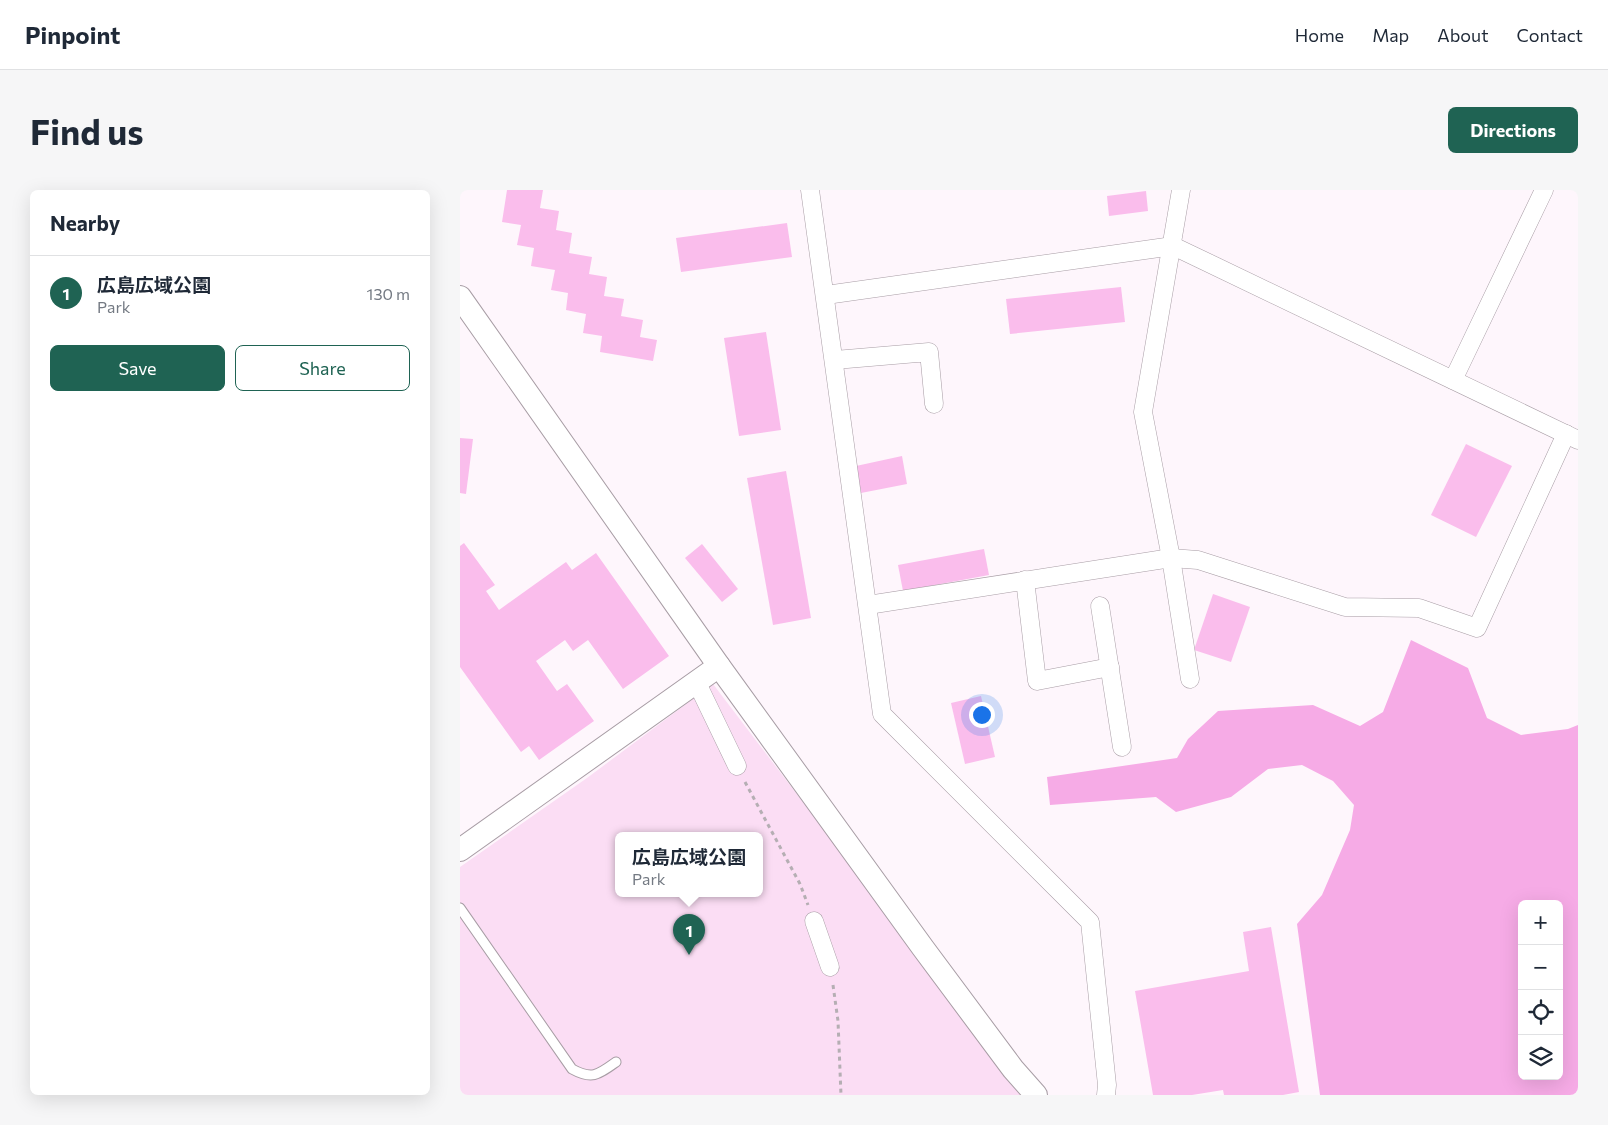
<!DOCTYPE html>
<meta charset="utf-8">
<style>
:root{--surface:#fff;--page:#f6f6f7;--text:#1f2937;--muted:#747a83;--line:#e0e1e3;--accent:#1f6353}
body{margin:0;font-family:Commissioner,"Noto Sans JP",sans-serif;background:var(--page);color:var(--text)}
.controls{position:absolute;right:15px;bottom:15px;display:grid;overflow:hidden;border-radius:8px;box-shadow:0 5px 20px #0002}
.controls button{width:45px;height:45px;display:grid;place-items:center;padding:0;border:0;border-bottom:1px solid var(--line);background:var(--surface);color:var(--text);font:25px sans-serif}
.you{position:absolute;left:521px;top:524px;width:18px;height:18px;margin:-12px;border:4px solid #fff;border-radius:50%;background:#1a73e8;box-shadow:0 0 0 8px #1a73e833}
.badge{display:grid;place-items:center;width:32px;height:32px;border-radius:50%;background:var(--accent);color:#fff;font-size:16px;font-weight:700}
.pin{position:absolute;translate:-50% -41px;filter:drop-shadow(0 1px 2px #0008)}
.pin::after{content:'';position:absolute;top:26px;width:18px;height:15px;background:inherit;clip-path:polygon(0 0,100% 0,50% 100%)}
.popup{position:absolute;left:155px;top:642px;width:148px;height:65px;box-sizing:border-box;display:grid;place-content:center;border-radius:8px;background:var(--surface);filter:drop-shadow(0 1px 4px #0005);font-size:16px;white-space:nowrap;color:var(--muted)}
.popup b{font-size:19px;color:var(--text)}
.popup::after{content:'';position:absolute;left:50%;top:100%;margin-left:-10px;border:10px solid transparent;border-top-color:var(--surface)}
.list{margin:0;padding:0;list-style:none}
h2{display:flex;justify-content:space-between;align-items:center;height:65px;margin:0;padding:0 20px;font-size:21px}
h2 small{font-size:16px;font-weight:400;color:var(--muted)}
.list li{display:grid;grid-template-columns:32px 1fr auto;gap:15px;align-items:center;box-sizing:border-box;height:75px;padding:0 20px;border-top:1px solid var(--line)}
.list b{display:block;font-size:19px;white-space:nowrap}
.list p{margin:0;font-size:16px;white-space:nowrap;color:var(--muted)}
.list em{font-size:16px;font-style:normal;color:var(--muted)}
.actions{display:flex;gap:10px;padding:15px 20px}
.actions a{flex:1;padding:11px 0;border:1px solid var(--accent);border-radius:8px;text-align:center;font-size:18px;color:var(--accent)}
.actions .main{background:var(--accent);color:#fff}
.icon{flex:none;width:28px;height:28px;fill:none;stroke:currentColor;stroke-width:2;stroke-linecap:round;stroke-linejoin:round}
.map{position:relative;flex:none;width:1118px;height:905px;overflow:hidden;border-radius:8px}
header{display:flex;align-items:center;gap:30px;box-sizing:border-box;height:70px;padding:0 25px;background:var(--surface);border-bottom:1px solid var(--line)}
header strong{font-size:24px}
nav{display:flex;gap:28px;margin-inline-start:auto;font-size:18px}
.intro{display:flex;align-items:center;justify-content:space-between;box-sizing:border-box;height:120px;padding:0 30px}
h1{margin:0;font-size:35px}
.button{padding:12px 22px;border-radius:8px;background:var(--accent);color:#fff;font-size:18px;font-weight:700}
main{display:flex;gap:30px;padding:0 30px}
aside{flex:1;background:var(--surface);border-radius:8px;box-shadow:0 5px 20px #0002}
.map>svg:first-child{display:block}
.green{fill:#fbddf4;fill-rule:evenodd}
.forest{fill:#f6abe6;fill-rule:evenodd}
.building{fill:#fabdec}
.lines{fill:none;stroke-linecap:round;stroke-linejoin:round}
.service-casing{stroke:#a89da5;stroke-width:11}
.minor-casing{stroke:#a89da5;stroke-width:19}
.tertiary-casing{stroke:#a89da5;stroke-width:24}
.path{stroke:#b5aeb3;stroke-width:3;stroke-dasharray:4 4;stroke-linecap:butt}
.service{stroke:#fff;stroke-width:9}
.minor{stroke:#fff;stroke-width:18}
.tertiary{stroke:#fff;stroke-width:22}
</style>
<header>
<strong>Pinpoint</strong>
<nav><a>Home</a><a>Map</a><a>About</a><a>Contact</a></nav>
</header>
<div class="intro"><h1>Find us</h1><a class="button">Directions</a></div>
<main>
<aside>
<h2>Nearby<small></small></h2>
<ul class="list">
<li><span class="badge">1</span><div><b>広島広域公園</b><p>Park</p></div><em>130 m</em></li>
</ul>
<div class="actions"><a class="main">Save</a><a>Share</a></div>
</aside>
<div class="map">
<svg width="1118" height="905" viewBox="0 0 1118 905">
<rect width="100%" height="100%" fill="#fef6fc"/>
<!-- green -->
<path class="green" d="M 253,494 L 566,905 L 0,905 L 0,677 L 127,588 ZM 159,646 L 299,646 L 299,704 L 159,704 Z"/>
<!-- forest -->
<path class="forest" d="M 951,450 L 1008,478 L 1027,528 L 1061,545 L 1108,539 L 1118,535 L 1118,905 L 860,905 L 837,734 L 862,705 L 890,640 L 894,615 L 873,591 L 842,575 L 808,579 L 771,607 L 716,622 L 696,607 L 590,615 L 587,587 L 717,568 L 728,549 L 758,521 L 853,515 L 900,536 L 923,522 ZM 1062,714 L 1099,714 L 1099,886 L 1062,886 Z"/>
<!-- building -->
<g class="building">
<polygon points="47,0 83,0 80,18 99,21 96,40 112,43 109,63 132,67 129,84 147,87 144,106 164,109 161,126 183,130 180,147 197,150 193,171 140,162 142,146 123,143 126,124 106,120 108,103 91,100 95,80 71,76 74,58 57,55 61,35 42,32"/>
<polygon points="686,1 688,21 649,26 647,6"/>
<polygon points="327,33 332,67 221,82 216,48"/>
<polygon points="661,97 665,132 550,144 546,109"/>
<polygon points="306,142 321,240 279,246 264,148"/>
<polygon points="0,248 13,249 6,304 0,303"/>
<polygon points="1006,254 1052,276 1016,347 971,325"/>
<polygon points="442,266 447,294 401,303 396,276"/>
<polygon points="326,281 351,428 313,435 287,288"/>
<polygon points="4,353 35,395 26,401 39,420 106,372 112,380 136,363 209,466 163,499 128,450 113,461 105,450 76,471 97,501 107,494 134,531 79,570 69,556 61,562 0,477 0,356"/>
<polygon points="242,354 278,399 262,412 225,368"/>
<polygon points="524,359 529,385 443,401 438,375"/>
<polygon points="753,404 790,417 771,472 734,460"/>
<polygon points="521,506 535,567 505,574 491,513"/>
<polygon points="811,737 839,902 823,905 764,905 763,900 732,905 693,905 675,801 789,781 783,742"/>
</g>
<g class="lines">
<defs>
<path id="service" d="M 0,718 L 112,879 C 132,890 138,885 156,872"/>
<g id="minor">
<polyline points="350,0 422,524 630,732 647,895 646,905"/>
<polyline points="721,0 683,222 711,368 730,489"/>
<polyline points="366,105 713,56 1118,250"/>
<polyline points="375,170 469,162 474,214"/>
<polyline points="993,190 1084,0"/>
<polyline points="565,390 577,491 650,477"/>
<polyline points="408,415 711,368 738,370 885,417 959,418 1017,438 1106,244"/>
<polyline points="640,416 662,557"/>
<polyline points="237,493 277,576"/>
<polyline points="354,731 370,777"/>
</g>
<g id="tertiary">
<polyline points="0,107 259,476 463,758 553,879 576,905"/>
<polyline points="0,660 259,476"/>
</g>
</defs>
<!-- service casing -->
<use href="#service" class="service-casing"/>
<!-- minor casing -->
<use href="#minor" class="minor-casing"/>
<!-- tertiary casing -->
<use href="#tertiary" class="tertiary-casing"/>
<!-- path -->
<g class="path">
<polyline points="285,592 340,694 348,715"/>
<polyline points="373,795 378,831 381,905"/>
</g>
<!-- service -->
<use href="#service" class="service"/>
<!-- minor -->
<use href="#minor" class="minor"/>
<!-- tertiary -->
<use href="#tertiary" class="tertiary"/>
</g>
</svg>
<div class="controls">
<button>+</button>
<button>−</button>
<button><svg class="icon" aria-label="locate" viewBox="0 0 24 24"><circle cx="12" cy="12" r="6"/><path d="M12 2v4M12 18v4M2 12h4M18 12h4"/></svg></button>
<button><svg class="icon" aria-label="layers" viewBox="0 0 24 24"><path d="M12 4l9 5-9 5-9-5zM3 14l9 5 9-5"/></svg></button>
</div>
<div class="you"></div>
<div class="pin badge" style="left:229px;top:765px">1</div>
<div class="popup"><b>広島広域公園</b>Park</div>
</div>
</main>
